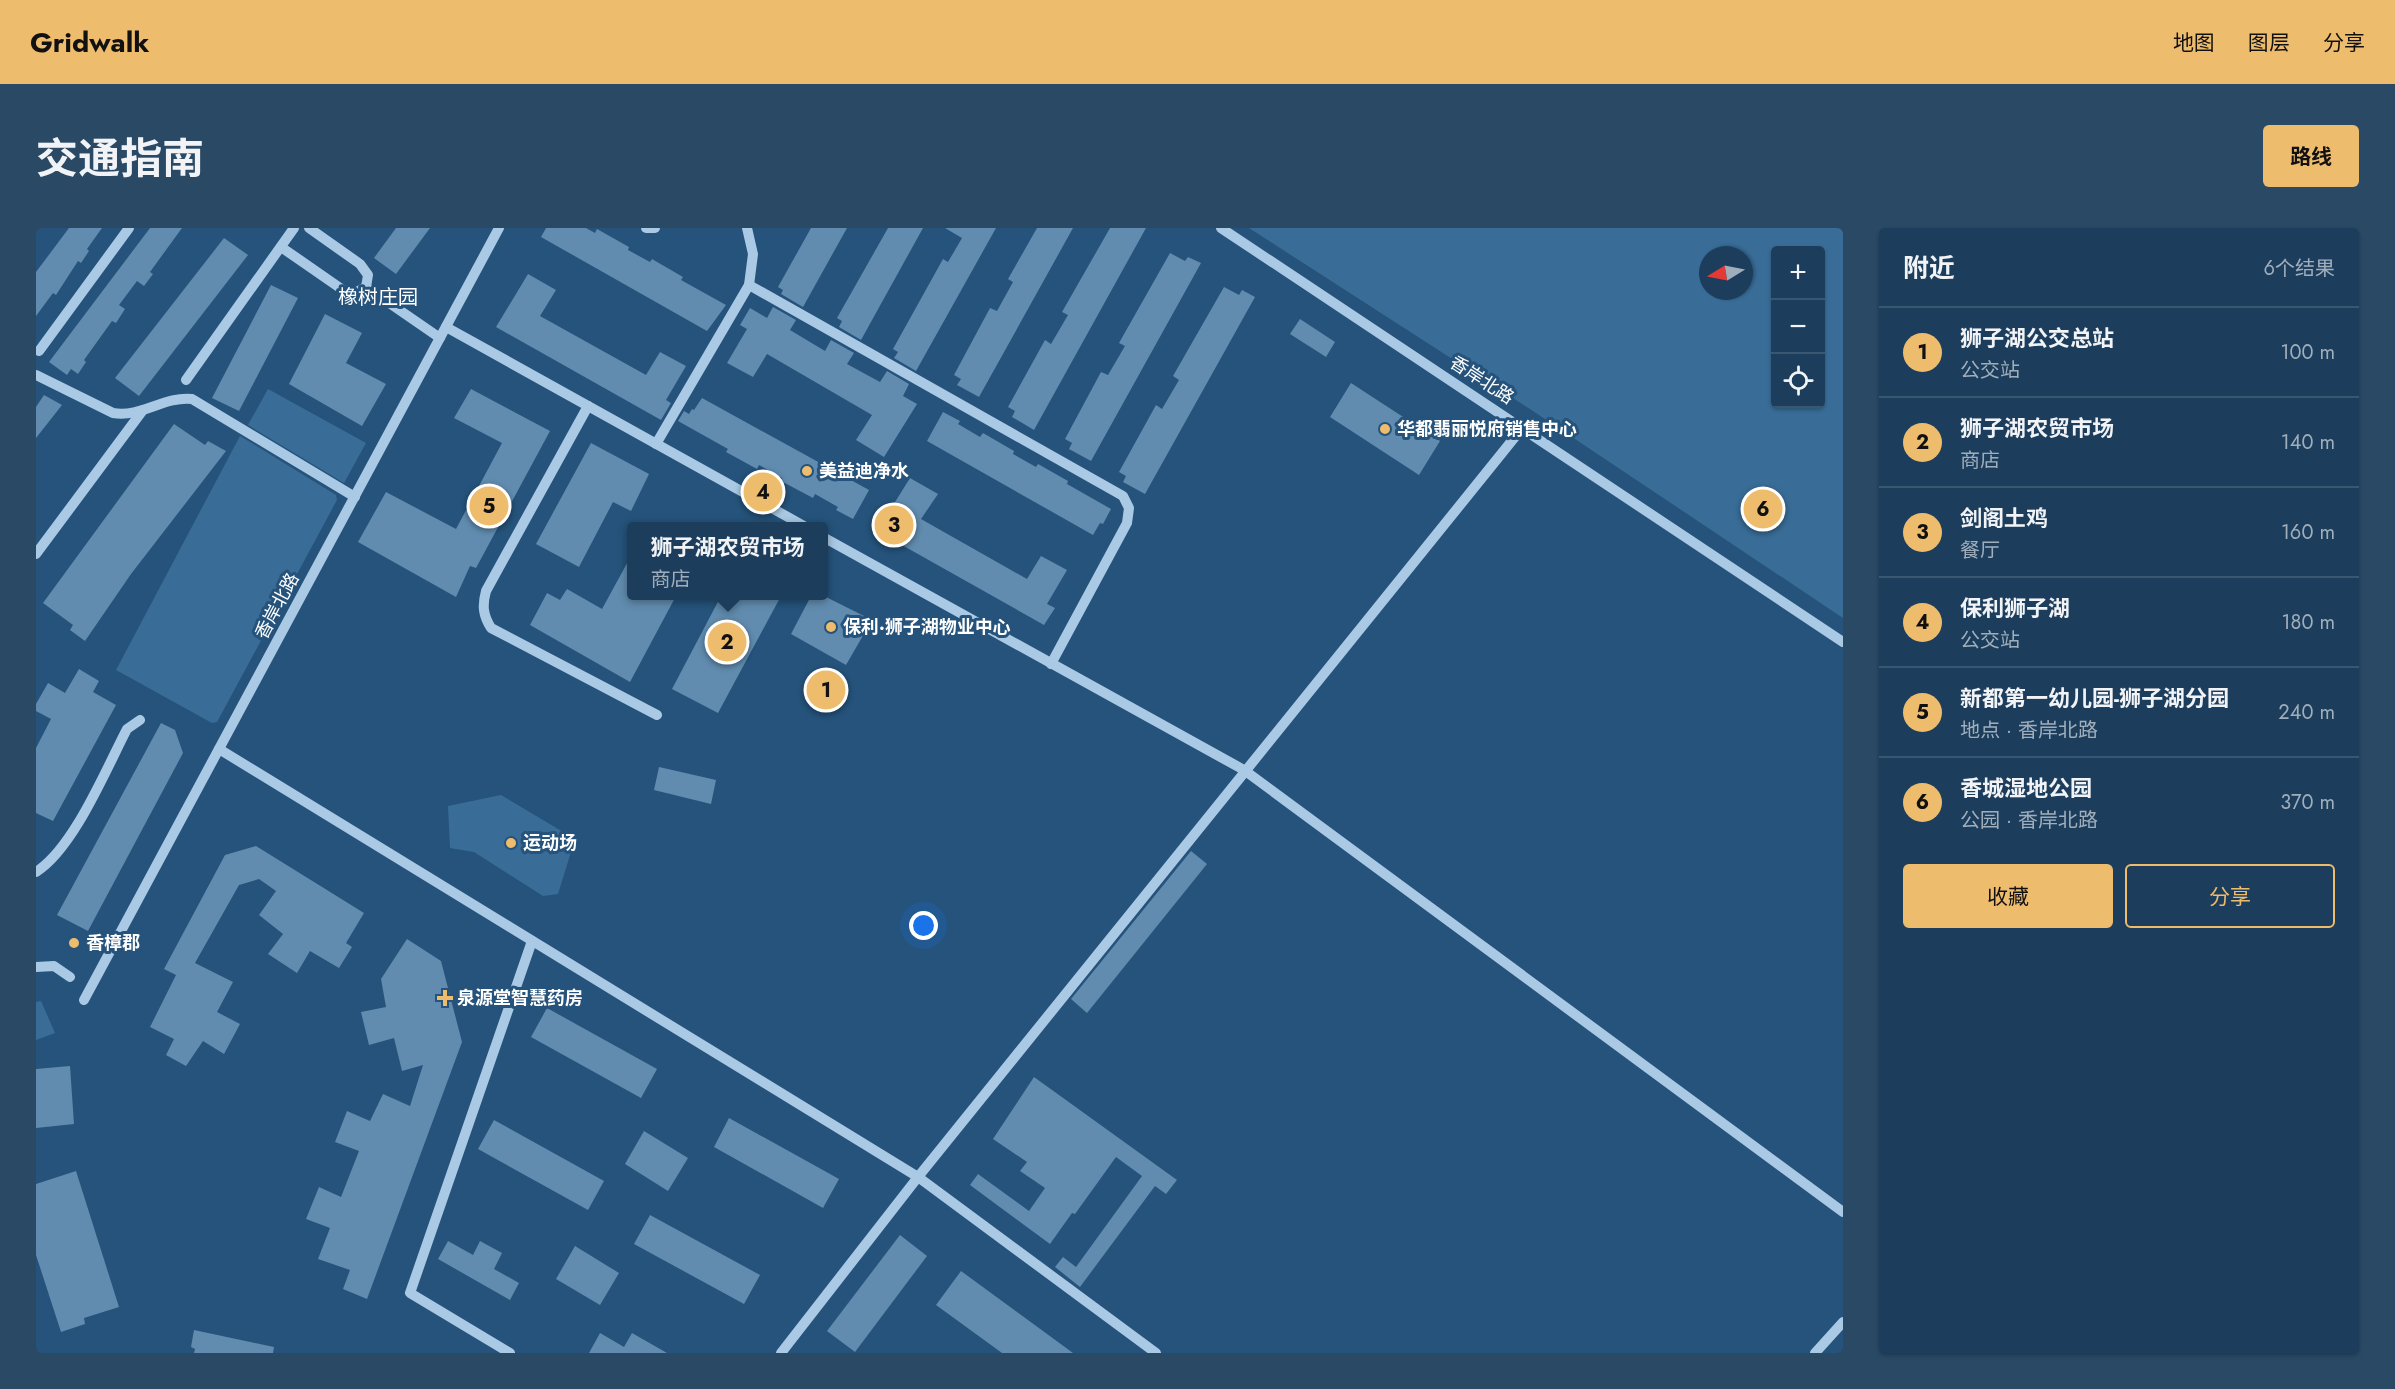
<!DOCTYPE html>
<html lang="zh">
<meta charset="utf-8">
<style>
:root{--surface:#1c3e5c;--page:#294965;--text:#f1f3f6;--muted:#a0aebb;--line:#3a5772;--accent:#eebc6d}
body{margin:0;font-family:Jost,"Noto Sans SC",sans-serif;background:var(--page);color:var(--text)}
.controls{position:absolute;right:18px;top:18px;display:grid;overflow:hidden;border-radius:6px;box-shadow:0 2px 4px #0004}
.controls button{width:54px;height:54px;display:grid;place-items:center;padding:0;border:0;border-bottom:2px solid var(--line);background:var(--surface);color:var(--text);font:30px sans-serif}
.compass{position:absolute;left:1663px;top:18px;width:54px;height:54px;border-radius:50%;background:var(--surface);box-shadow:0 2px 4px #0004;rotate:260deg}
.you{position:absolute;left:888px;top:698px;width:21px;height:21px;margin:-15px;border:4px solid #fff;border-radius:50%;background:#1a73e8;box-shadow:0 0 0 9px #1a73e833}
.badge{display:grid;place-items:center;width:39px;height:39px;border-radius:50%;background:var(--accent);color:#111;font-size:20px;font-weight:700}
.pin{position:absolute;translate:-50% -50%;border:3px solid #fff;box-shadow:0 2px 6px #0006}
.popup{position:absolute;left:591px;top:294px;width:201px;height:78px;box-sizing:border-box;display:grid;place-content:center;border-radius:6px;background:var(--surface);filter:drop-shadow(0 2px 4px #0005);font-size:20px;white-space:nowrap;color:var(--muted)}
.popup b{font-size:22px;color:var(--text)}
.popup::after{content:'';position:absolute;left:50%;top:100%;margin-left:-12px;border:12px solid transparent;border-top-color:var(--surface)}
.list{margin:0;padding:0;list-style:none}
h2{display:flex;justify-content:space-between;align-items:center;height:78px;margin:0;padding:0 24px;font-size:26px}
h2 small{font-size:20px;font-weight:400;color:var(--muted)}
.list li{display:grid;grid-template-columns:39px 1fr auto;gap:18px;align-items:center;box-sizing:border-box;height:90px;padding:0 24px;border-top:2px solid var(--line)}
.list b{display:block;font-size:22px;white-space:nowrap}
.list p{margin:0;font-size:20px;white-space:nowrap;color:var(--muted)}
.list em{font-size:20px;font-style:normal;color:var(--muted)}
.actions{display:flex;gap:12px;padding:18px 24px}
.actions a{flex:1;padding:14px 0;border:2px solid var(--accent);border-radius:6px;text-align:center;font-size:21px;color:var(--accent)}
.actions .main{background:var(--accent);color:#111}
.icon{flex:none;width:33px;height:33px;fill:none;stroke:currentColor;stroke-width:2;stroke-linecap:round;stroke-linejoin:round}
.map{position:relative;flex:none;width:1807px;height:1125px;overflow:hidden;border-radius:6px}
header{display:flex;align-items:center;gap:36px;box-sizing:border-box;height:84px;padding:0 30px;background:var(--accent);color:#111}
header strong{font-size:28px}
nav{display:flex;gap:33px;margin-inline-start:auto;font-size:21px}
.intro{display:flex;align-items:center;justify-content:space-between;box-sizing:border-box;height:144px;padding:0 36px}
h1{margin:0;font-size:42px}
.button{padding:15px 27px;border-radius:6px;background:var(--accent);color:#111;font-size:21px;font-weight:700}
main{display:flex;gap:36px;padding:0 36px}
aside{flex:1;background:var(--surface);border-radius:6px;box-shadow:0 2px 4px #0004}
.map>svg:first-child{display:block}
.green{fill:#396d98;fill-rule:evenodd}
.building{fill:#618caf}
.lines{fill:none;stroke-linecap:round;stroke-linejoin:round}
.minor{stroke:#a9c9e4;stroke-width:10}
.poi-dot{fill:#eebc6d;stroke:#25537b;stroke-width:2}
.labels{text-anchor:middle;stroke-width:6;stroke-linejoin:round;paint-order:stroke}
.street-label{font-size:18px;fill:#fff;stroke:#25537b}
.poi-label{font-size:18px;font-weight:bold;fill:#fff;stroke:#25537b;text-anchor:start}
.neighbourhood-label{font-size:20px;fill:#fff;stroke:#25537b}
</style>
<header>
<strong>Gridwalk</strong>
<nav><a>地图</a><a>图层</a><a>分享</a></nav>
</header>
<div class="intro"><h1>交通指南</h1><a class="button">路线</a></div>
<main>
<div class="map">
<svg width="1807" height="1125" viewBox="0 0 1807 1125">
<rect width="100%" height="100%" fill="#25537b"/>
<!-- green -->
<g class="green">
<path d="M 1213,0 L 1807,0 L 1807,390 L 1500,185 ZM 1784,22 L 1784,176 L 1740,176 L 1740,22 ZM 1672,27 L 1708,27 L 1708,63 L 1672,63 Z"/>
<polygon points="232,161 330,215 308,255 212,197"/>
<polygon points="204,208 300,267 301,272 181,494 176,495 80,442"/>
<polygon points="465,567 539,611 522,666 507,668 438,624 414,620 412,578"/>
<polygon points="5,773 19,805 0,812 0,774"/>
</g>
<!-- building -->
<g class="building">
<polygon points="33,0 66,0 51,21 53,23 45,35 42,33 20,67 17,65 0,88 0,44"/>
<polygon points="114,0 146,0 114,44 117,46 108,58 101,53 83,77 89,81 80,95 76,93 48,132 50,134 42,146 35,141 31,147 13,134"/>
<polygon points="360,0 394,0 360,46 338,30"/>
<polygon points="510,0 550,0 559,5 561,1 593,19 592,22 614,34 616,31 647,49 645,52 690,77 671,103 505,9"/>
<polygon points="775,0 811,0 767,79 745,66 747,62 742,59"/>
<polygon points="852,0 887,0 825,112 803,99 806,93 801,90"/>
<polygon points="909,0 960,0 880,143 858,130 862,124 857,121 907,31 912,34 926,10"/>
<polygon points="1001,0 1037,0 943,169 921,157 925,151 918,147 954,80 961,83 977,54 972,51"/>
<polygon points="1074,0 1110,0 998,202 976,189 979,183 972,179 1009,112 1015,116 1032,87 1026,84"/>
<polygon points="188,10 212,27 103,168 79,150"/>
<polygon points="1134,25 1149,33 1152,29 1165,35 1055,233 1033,221 1036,215 1029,211 1065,144 1072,147 1089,118 1083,115"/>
<polygon points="492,46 520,62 504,88 610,147 624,124 650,138 630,172 635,175 625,192 460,99"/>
<polygon points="235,57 262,70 203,183 176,170"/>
<polygon points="1188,59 1203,67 1206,62 1219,69 1109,266 1087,254 1090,248 1083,244 1120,177 1126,181 1143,152 1137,148"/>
<polygon points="737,79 760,92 754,102 789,123 795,112 818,125 811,136 844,154 851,143 873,156 867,168 881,176 848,229 820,212 836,187 731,126 717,149 691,135 711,101 704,97 714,80 731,90"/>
<polygon points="289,86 326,105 310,135 350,156 326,198 253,156"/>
<polygon points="1264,91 1299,114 1290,129 1254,106"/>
<polygon points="1315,155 1404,213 1383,247 1294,189"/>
<polygon points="435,161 514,203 440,340 434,338 420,369 322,314 350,264 420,301 466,215 418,190"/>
<polygon points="8,167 26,177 0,210 0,179"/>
<polygon points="666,170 833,262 817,291 800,282 802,279 779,266 777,270 745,253 746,250 723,237 721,241 690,224 692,221 642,193 648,183 653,186 656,181 658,182"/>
<polygon points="907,184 924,193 922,196 944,209 947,205 978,223 977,226 1000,239 1002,236 1032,253 1031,256 1075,281 1067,296 1064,295 1057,307 891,213"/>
<polygon points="138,196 169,217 172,213 190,223 95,346 49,413 34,402 37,397 7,375"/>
<polygon points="555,215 613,246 595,283 577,274 543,339 500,316"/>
<polygon points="874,250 902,266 885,291 991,351 1005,328 1031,342 1011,376 1019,380 1008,397 841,303"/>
<polygon points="595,328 595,368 640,368 594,454 494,397 511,365 524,372 531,361 566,381"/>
<polygon points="685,368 745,368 682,485 636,461"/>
<polygon points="775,368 788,368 836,392 810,437 755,406"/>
<polygon points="43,441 63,453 57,464 80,477 17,593 0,585 0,520 15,491 0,483 0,476 12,455 29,465"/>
<polygon points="125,495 139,502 147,525 52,703 21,687"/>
<polygon points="623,539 680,552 675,576 618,562"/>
<polygon points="220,618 328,685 310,715 316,719 303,740 274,723 261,745 232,726 247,706 223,687 240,663 223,651 203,657 159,735 197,754 181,784 204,796 188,826 167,813 150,838 130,827 138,811 114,799 140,747 128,741 189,627"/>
<polygon points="1155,623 1171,636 1051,785 1035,771"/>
<polygon points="371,711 405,733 426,814 331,1071 307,1061 314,1042 282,1031 294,1000 270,991 283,959 305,969 323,923 299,914 311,883 334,893 347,866 374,878 387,837 366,843 358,810 333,817 325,784 350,779 345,751"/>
<polygon points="511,780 621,841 605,870 495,809"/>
<polygon points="34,838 38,896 0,900 0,841"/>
<polygon points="998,849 1141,952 1130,966 1119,958 1044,1059 1019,1039 1027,1029 1040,1039 1106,948 1080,929 1039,986 1036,985 1014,1016 934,957 942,946 993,983 1009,960 984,943 991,934 957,911"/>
<polygon points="693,890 803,951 787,980 678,919"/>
<polygon points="458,892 568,953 552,982 442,921"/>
<polygon points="608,903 652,930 632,963 589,936"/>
<polygon points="40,943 83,1079 48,1090 49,1096 25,1104 0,1027 0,956"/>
<polygon points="614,987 724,1047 708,1076 598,1016"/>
<polygon points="864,1007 891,1028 819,1124 791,1103"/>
<polygon points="412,1013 437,1027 444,1013 466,1025 458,1041 483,1055 474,1072 402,1031"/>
<polygon points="539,1018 583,1045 564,1077 520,1051"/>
<polygon points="925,1043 1037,1125 966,1125 900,1077"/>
<polygon points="158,1102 238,1119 237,1125 158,1125 159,1121 155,1119"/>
<polygon points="564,1105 588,1119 596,1105 631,1125 553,1125"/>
</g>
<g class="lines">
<!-- minor -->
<g class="minor">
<polyline points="273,0 324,36 332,47 330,59"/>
<polyline points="610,0 619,0"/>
<polyline points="1185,0 1807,414"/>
<polyline points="245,19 307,62 319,65 330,59"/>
<polyline points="713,57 1087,268 1093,280 1091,295 1015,436"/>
<polyline points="330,59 404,110"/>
<polyline points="410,99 768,298"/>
<polyline points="3,123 93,0"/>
<path d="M 0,147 L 77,185 C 105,190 128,168 156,171 L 319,269"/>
<polyline points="150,152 258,0"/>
<path d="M 552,178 L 450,363 C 446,378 447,387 455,400 L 621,487"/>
<polyline points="620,216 713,57 717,26 711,0"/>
<polyline points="787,309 1208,542 1807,984"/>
<polyline points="0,326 107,182"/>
<polyline points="183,521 882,949 1120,1125"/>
<path d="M 0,644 C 38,620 70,541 91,501 L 104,492"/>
<polyline points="0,739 18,738 34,749"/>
<polyline points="48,772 463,0"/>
<polyline points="474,1125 374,1065 496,713"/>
<polyline points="745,1125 882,949 1487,199"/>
<polyline points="1779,1125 1807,1094"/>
</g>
</g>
<!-- markers -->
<g class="poi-dot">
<circle cx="1349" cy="201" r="6"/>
<circle cx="771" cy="243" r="6"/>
<circle cx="795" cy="399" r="6"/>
<circle cx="475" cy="615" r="6"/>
<circle cx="38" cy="715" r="6"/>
<path d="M406 761h6v6h6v6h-6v6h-6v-6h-6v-6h6z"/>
</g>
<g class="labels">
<!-- street labels -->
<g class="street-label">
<text transform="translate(1446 152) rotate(33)" y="6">香岸北路</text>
<text transform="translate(241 378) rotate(-62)" y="6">香岸北路</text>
</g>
<!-- poi labels -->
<g class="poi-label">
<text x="1361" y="207">华都翡丽悦府销售中心</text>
<text x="783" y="249">美益迪净水</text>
<text x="807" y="405">保利·狮子湖物业中心</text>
<text x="487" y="621">运动场</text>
<text x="50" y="721">香樟郡</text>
<text x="421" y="776">泉源堂智慧药房</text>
</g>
<!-- neighbourhood labels -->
<g class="neighbourhood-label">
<text x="342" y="76">橡树庄园</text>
</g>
</g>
</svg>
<div class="controls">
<button>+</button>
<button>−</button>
<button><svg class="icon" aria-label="locate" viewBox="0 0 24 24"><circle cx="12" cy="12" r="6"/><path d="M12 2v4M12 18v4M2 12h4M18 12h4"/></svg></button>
</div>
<svg class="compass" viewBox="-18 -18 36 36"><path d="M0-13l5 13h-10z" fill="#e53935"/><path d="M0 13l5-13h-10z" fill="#a0aebb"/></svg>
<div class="you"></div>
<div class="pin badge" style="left:790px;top:462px">1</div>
<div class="pin badge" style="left:691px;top:414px">2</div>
<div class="popup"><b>狮子湖农贸市场</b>商店</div>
<div class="pin badge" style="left:858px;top:297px">3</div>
<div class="pin badge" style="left:727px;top:264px">4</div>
<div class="pin badge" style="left:453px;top:278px">5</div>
<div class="pin badge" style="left:1727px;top:281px">6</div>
</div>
<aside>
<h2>附近<small>6个结果</small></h2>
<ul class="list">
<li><span class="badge">1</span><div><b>狮子湖公交总站</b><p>公交站</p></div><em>100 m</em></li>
<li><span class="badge">2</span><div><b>狮子湖农贸市场</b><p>商店</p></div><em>140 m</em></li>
<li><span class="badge">3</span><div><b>剑阁土鸡</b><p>餐厅</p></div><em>160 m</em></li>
<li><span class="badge">4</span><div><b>保利狮子湖</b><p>公交站</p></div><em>180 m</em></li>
<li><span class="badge">5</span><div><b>新都第一幼儿园-狮子湖分园</b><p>地点 · 香岸北路</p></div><em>240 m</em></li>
<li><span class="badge">6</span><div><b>香城湿地公园</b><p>公园 · 香岸北路</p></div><em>370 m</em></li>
</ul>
<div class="actions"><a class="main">收藏</a><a>分享</a></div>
</aside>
</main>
